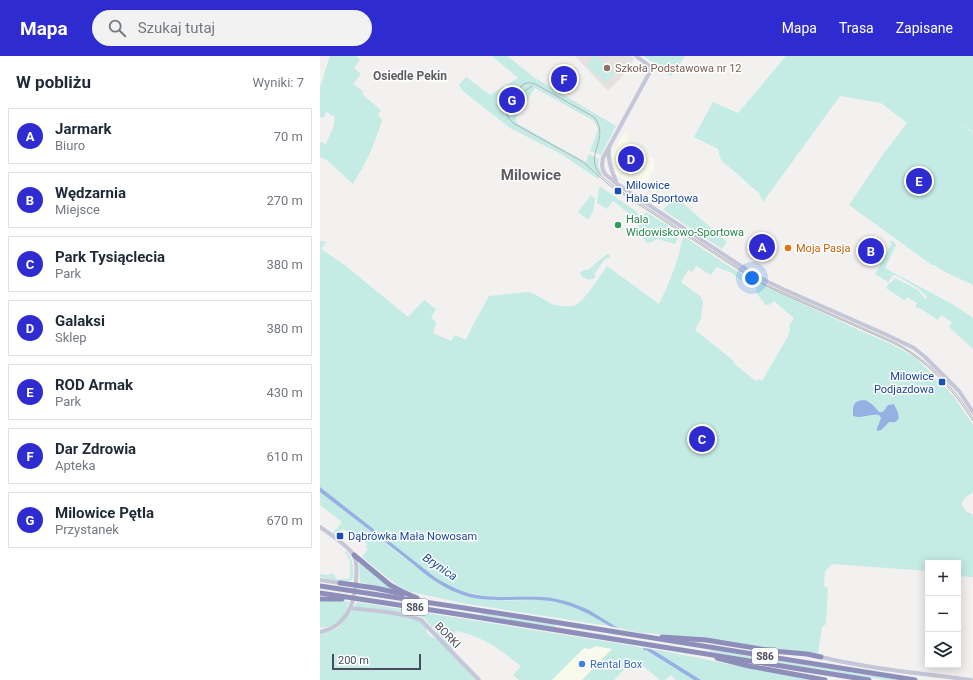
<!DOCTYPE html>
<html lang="pl">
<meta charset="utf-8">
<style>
:root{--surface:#fff;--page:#f2f2f3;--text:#1f2937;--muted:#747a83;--line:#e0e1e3;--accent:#2e2cd1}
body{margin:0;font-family:Roboto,sans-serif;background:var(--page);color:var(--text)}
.controls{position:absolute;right:12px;bottom:12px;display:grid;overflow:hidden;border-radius:0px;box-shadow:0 2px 10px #0003}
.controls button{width:36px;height:36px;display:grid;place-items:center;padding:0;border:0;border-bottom:1px solid var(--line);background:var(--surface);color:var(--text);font:20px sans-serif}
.scale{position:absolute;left:12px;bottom:10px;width:89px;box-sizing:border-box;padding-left:4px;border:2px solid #4a4b5c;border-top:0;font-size:11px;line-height:14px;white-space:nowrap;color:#4a4b5c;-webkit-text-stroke:3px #fff;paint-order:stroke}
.you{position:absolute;left:432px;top:222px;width:14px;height:14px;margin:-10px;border:3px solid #fff;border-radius:50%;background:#1a73e8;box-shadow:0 0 0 6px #1a73e833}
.badge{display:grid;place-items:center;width:26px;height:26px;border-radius:50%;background:var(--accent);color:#fff;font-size:13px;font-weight:700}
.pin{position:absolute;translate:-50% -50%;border:2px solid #fff;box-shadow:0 1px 4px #0006}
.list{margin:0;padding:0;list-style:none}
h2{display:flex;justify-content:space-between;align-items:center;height:52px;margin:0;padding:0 16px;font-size:17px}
h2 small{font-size:13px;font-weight:400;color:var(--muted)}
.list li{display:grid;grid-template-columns:26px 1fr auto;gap:12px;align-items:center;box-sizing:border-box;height:56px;margin:0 8px 8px;padding:0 8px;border:1px solid var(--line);border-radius:0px}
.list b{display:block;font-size:15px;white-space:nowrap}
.list p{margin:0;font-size:13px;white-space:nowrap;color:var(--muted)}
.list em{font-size:13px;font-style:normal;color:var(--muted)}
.icon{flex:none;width:22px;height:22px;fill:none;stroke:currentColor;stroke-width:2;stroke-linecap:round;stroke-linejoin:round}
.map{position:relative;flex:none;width:653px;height:624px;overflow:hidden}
header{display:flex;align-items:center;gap:24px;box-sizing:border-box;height:56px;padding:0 20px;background:var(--accent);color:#fff}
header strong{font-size:19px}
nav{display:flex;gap:22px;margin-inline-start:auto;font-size:14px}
.search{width:280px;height:36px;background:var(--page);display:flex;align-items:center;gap:10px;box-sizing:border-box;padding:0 14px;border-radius:22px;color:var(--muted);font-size:15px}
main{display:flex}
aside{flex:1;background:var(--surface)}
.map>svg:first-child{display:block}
.commercial{fill:#f8fbec}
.education{fill:#e3e2e1}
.green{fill:#c4ebe4;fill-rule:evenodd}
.water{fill:#95b0e3}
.pier{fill:#f2f1f0}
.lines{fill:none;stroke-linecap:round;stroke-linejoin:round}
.secondary{stroke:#c5c6d7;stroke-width:4}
.highway{stroke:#8d8fba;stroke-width:5}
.tram{stroke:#b3b3ba;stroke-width:1}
.education-dot{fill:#8d6e63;stroke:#fff;stroke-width:1.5}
.transit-dot{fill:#1a4fb4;stroke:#fff;stroke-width:1.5}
.leisure-dot{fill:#2e9e5b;stroke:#fff;stroke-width:1.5}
.food-dot{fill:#e8710a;stroke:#fff;stroke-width:1.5}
.shop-dot{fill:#3f7fe0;stroke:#fff;stroke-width:1.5}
.labels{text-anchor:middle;stroke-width:3;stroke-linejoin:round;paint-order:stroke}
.shield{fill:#fff;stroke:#80818d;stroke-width:1}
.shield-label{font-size:10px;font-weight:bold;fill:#4a4b5c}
.education-label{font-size:11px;fill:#785e54;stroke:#fff;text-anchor:start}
.transit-label{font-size:11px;fill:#164399;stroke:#fff;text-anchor:start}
.leisure-label{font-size:11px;fill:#27864d;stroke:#fff;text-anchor:start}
.food-label{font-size:11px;fill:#c56008;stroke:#fff;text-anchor:start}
.street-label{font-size:11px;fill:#4a4b5c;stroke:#fff}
.shop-label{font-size:11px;fill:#366cbe;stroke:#fff;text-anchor:start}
.neighbourhood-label{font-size:12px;font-weight:bold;fill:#5d5d64;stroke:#fff}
.water-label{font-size:12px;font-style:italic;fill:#1b489d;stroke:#fff}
.district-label{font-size:15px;font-weight:bold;fill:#5d5d64;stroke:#fff}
</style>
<header>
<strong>Mapa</strong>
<div class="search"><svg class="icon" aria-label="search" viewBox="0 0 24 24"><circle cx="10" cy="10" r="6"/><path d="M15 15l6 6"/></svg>Szukaj tutaj</div>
<nav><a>Mapa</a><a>Trasa</a><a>Zapisane</a></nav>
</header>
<main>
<aside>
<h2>W pobliżu<small>Wyniki: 7</small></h2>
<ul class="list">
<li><span class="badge">A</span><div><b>Jarmark</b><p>Biuro</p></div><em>70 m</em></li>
<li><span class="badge">B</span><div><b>Wędzarnia</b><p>Miejsce</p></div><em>270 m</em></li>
<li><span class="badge">C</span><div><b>Park Tysiąclecia</b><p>Park</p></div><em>380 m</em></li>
<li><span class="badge">D</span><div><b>Galaksi</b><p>Sklep</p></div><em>380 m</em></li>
<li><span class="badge">E</span><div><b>ROD Armak</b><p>Park</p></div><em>430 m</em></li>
<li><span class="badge">F</span><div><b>Dar Zdrowia</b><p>Apteka</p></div><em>610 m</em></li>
<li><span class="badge">G</span><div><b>Milowice Pętla</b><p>Przystanek</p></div><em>670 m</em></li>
</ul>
</aside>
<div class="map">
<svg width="653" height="624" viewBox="0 0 653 624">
<rect width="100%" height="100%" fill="#f2f1f0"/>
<!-- commercial -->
<g class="commercial">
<polygon points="305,77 311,89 334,103 335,110 327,126 325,128 318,130 295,118 292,98 301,82"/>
<polygon points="276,590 292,593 262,624 231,624 264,592 270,593"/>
</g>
<!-- education -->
<polygon class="education" points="255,0 311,0 314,3 301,22 288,35"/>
<!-- green -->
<g class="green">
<polygon points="10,0 36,0 40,4 34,12 41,18 33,28 43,35 43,39 61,54 58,59 62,64 53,90 44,109 33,128 8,105 0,101 0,86 6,88 13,72 15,61 6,56 4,62 0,61 0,31"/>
<polygon points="172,0 187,0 215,22 296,70 281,99 270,95 278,73 274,65 215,32 195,63 198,68 266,106 269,98 279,103 278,110 282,118 278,123 241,98 190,72 144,36 139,29 146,21 170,39 198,22"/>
<polygon points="272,0 275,0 280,4 281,4 295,17 286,26 267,9 273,2"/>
<polygon points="324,0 365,0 351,20"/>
<polygon points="466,0 653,0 653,76 636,65 653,77 653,229 623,215 614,209 612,209 529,149 562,100 587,67 561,47 520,40 443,146 439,137 401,104 398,93 374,81 393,46 418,57"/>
<polygon points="281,131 317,156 318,158 316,162 299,150 299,149 293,145 287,153 277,147 279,132"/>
<polygon points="270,139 275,143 273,156 268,164 258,156 269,142"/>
<polygon points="356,141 407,186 402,193 343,154"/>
<polygon points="326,156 360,177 355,188 337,183 332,186 328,187 321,180 318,167"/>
<path d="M 363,180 L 433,226 L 424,227 L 412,217 L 396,211 L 391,219 L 376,210 L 372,216 L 368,214 L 361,226 L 381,241 L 383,246 L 381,263 L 375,274 L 414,305 L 413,307 L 436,325 L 439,323 L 442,325 L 467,282 L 470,274 L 469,270 L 474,262 L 454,245 L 449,249 L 446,249 C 440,241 433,237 438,227 L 543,276 L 571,288 L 595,301 L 633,340 L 645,357 L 653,369 L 653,436 L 645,442 L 641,448 L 646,455 L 653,459 L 653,521 L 638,520 L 638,507 L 608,507 L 608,515 L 512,508 L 505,515 L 504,529 L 505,531 L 508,532 L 506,568 L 502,571 L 498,597 L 455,593 L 389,583 L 316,576 L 297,572 L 261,550 L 237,543 L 222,541 L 172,541 L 145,536 L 132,531 L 116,522 L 0,431 L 0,185 L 6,186 L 1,193 L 26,210 L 88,261 L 104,244 L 116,253 L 111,262 L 116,266 L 113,277 L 131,285 L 135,279 L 146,284 L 152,271 L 169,240 L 207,236 C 216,237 223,244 232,248 C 238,250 250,252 256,249 C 267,242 279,221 287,210 L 339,248 C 350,226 359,203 363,180 ZM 544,344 L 550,346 L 559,356 C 565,357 565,352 568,349 L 573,348 L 575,349 L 579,360 L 567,368 L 563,373 L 557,372 L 561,362 L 559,359 L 554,359 L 541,361 L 533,358 L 533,351 L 538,345 Z"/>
<path d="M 569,185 L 572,185 L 575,187 L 576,189 L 565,212 L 632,248 L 653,262 L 653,293 L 629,271 L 632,266 L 621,259 L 618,264 L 601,253 L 595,251 L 597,247 L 587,241 L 584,244 L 566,232 L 569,227 L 571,227 L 573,224 L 575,222 L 598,234 L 605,243 L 607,241 C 599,231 587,226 576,219 L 573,219 L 568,226 L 555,218 L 572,187 Z"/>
<path d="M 287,198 L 289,198 L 290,201 L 288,203 L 286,202 L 274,218 L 276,221 C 271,225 264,224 260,218 L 261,216 L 264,214 L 268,214 Z"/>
<path d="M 0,436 C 26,456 53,477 79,498 C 99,513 119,531 143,539 C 167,547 193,544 218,544 C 244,545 268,556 289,570 L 142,547 L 96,537 L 87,535 L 77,529 L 42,501 L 48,493 L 46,491 L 47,488 L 36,479 L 32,480 L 24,473 L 21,474 L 22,476 L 15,478 L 13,477 L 22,466 L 0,449 Z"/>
<path d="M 26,495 C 33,502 34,514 33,523 C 24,528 10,523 0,521 L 0,518 L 8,519 L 11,517 L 14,518 L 16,523 L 29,523 C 31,516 32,503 25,497 L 24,498 Z"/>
<polygon points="39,506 76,535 40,526"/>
<path d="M 7,544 L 19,544 L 29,546 L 27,552 L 28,553 C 22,563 13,574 0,571 L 0,546 Z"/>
<path d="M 36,546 L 170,567 L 314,590 L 322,592 L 374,624 L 356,624 L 351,619 L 345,624 L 338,624 L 339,623 L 314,603 L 294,624 L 262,624 L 292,593 L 276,590 L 270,593 L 264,592 L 232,624 L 199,624 L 193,619 L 201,610 C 179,593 165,581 136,575 L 133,581 L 133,595 L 104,562 L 92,558 L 65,554 L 36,551 L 35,550 Z"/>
<polygon points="32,554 65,557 97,563 103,568 106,572 107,577 110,580 118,584 156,624 0,624 0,578 18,572"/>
<polygon points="161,557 236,569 235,571 161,559"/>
<polygon points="332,594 338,594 449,616 494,624 381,624"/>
<polygon points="391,594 579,624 565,624 390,596"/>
</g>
<!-- water -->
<g class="water">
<path d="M 544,344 C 550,345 555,351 559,356 C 565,357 565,352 568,349 L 574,348 C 576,353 583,363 575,366 C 570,367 573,364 568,367 C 566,369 564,372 561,374 L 557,375 L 557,372 L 561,362 L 559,359 C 550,358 542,363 533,360 C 533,349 533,345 544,344 Z"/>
<path d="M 0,431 L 116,522 C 128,529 139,535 152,538 C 175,543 199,540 222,541 C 239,542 254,547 269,554 L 381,624 L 374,624 L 326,594 L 324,595 L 324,593 C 295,574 266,551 230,545 C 200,541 169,549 140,538 C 117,530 98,512 79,497 C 53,477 26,456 0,436 Z"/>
</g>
<!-- pier -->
<polygon class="pier" points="284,569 303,573 337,594 317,591"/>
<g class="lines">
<!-- secondary -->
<g class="secondary">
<polyline points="316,0 332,12 283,102 282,109 283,114 285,118 297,128 427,214 446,225 465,234 567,279 594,292 605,301 639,335 653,356"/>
<path d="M 289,93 C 287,104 292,116 296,125"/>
<path d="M 0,471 C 9,477 27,490 33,498 C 40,508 35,542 30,552 C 28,557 25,561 21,565 C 16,571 8,574 0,576"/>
<polyline points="0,524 20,527"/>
<polyline points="31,552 67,556 89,560 101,564 159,624"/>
<path d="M 501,601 C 550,613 601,617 651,624"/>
</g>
<!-- highway -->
<g class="highway">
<polyline points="34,499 70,529 83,536 97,542"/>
<polyline points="20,527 55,532 83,538"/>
<polyline points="0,530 209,562 595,624"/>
<polyline points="0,537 131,557 549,624"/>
<polyline points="0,543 22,543"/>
<polyline points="342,581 386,584 453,595 487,598 501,601"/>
<polyline points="397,602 429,610 505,624"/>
</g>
<!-- tram -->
<g class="tram">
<polyline points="195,51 206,34 212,30"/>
<path d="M 653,362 C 634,331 605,301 572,285 L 453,232 L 437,224 L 295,131 C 289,126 281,121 277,114 C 267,96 290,81 274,61 L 217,29 C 213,27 209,26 204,28 C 199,31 188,49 187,56 C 187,61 190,64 193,67 L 263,106 L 289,129 L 436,225 L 463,238 L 571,286 C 605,302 633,333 653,365"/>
</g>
</g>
<!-- markers -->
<circle class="education-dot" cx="287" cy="12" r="4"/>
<g class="transit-dot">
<rect x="294" y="131" width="8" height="8" rx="2"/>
<rect x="618" y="322" width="8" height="8" rx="2"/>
<rect x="16" y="476" width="8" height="8" rx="2"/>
</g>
<circle class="leisure-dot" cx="298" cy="169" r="4"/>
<circle class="food-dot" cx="468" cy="192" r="4"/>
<circle class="shop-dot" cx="262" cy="608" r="4"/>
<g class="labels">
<!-- shield labels -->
<g class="shield">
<rect x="82" y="543" width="26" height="16" rx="3"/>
<rect x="432" y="592" width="26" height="16" rx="3"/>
</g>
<g class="shield-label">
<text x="95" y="555">S86</text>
<text x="445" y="604">S86</text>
</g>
<!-- education labels -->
<g class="education-label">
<text x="295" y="16">Szkoła Podstawowa nr 12</text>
</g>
<!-- transit labels -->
<g class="transit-label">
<text x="306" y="133">Milowice<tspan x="306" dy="13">Hala Sportowa</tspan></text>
<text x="614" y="324" text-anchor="end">Milowice<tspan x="614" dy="13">Podjazdowa</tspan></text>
<text x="28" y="484">Dąbrówka Mała Nowosam</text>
</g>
<!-- leisure labels -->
<g class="leisure-label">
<text x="306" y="167">Hala<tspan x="306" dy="13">Widowiskowo-Sportowa</tspan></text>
</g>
<!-- food labels -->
<g class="food-label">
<text x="476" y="196">Moja Pasja</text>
</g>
<!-- street labels -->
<g class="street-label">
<text transform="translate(128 579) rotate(46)" y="4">BORKI</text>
</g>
<!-- shop labels -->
<g class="shop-label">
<text x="270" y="612">Rental Box</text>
</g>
<!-- neighbourhood labels -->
<g class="neighbourhood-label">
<text x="90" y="24">Osiedle Pekin</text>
</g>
<!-- water labels -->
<g class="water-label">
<text transform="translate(120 511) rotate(34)" y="4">Brynica</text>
</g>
<!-- district labels -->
<g class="district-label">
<text x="211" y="124">Milowice</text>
</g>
</g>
</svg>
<div class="controls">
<button>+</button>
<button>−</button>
<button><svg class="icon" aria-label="layers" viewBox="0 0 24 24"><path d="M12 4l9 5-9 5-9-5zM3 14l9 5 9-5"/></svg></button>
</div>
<div class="scale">200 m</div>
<div class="you"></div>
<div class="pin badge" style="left:442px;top:191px">A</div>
<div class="pin badge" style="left:551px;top:195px">B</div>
<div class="pin badge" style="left:382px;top:383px">C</div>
<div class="pin badge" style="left:311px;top:103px">D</div>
<div class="pin badge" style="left:599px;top:125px">E</div>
<div class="pin badge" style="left:244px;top:23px">F</div>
<div class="pin badge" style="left:192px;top:44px">G</div>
</div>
</main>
